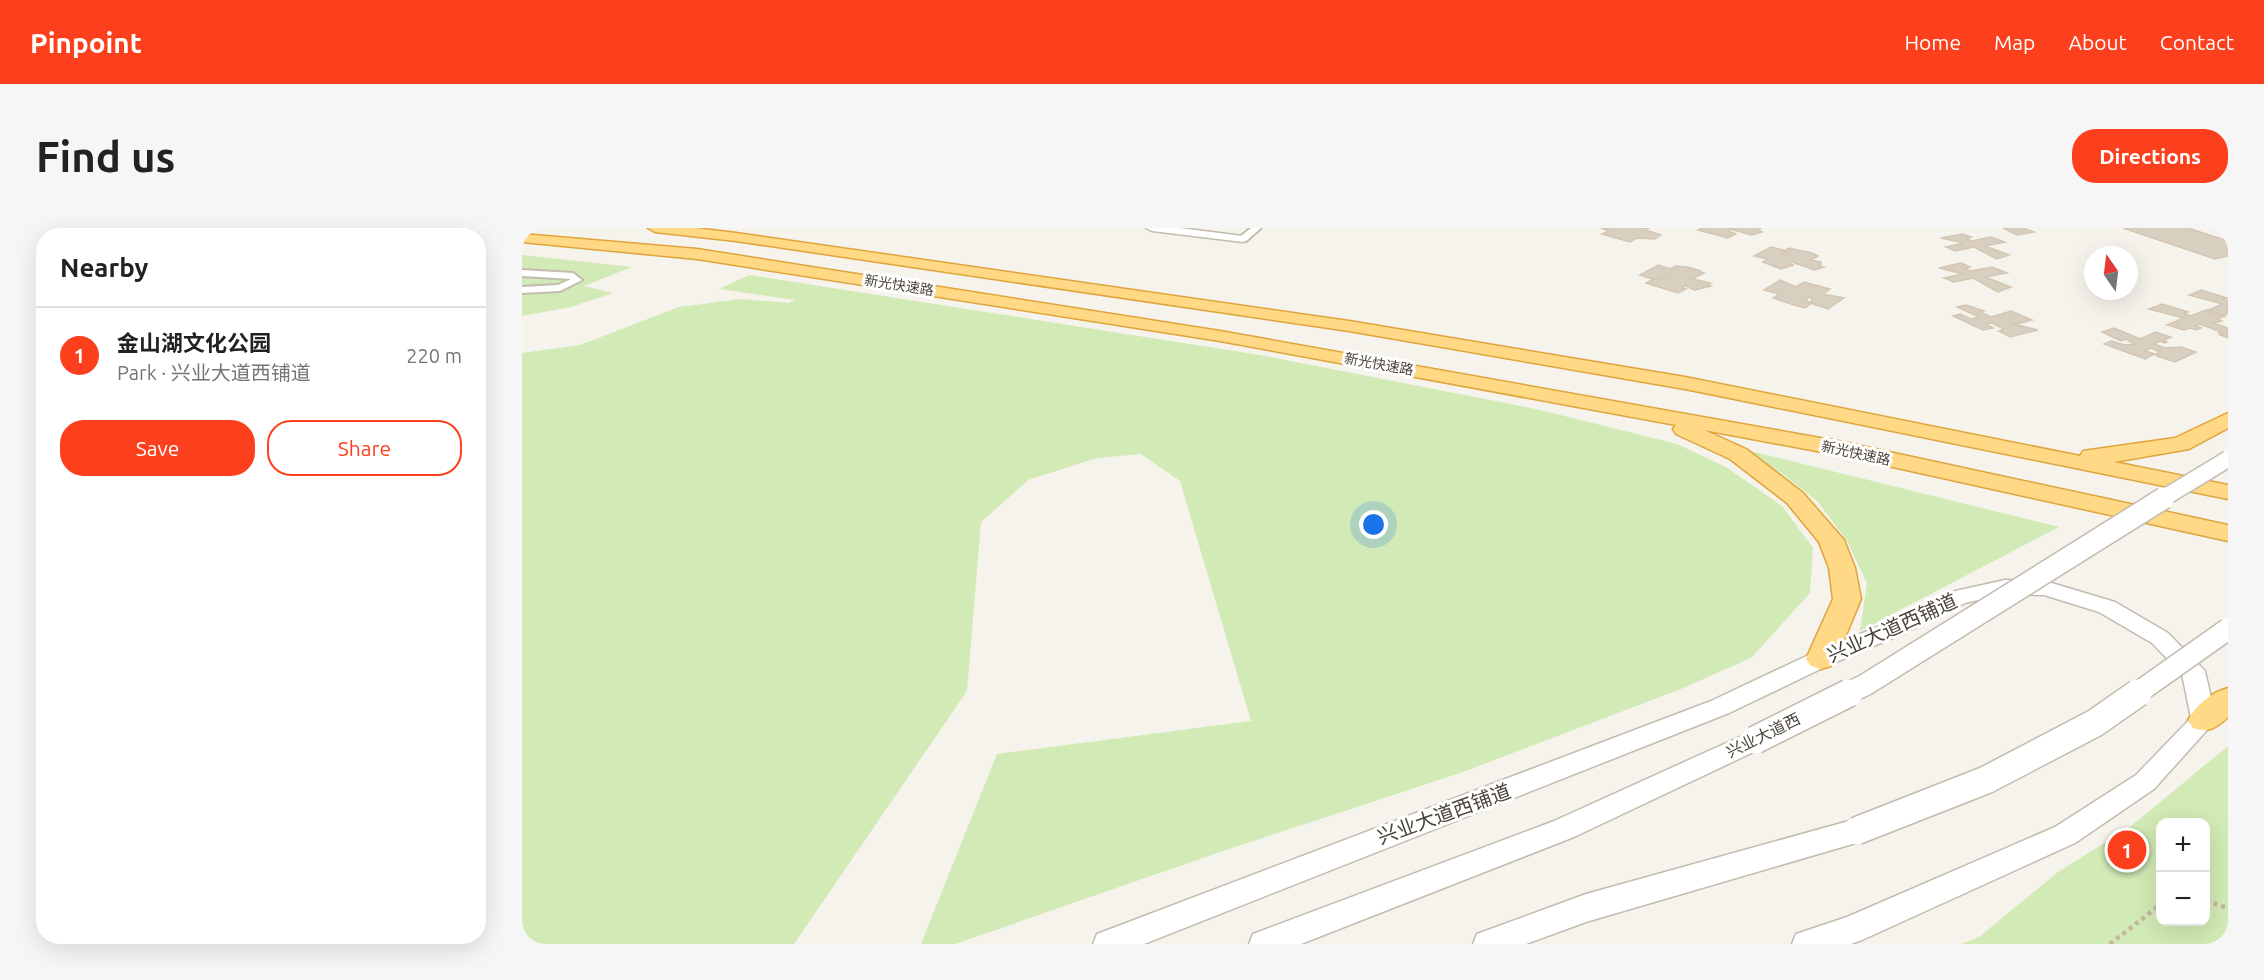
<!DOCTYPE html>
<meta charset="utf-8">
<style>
:root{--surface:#fff;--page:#f6f6f6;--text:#222;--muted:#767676;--line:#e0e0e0;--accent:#fc3f1d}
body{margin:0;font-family:Ubuntu,"Noto Sans SC",sans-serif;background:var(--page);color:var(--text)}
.controls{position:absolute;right:18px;bottom:18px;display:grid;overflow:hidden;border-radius:12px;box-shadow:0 6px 24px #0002}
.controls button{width:54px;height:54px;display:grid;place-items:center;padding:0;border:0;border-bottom:2px solid var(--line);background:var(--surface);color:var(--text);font:30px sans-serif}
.compass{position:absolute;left:1562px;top:18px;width:54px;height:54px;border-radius:50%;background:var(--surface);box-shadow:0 6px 24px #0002;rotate:346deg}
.you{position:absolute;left:852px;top:297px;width:21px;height:21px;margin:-15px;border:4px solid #fff;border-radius:50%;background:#1a73e8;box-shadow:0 0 0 9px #1a73e833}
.badge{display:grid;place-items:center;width:39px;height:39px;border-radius:50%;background:var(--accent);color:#fff;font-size:20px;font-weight:700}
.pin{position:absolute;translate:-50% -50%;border:3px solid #fff;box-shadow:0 2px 6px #0006}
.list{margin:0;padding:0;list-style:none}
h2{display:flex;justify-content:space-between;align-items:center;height:78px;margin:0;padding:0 24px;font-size:26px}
h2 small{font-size:20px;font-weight:400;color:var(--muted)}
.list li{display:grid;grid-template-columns:39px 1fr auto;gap:18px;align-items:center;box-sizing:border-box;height:96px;padding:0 24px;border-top:2px solid var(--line)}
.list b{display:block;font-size:22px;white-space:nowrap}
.list p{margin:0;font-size:20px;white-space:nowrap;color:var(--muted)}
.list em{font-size:20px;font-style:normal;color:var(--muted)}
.actions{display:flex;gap:12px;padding:18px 24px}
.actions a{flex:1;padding:14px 0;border:2px solid var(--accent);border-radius:24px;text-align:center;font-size:21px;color:var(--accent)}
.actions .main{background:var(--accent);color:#fff}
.map{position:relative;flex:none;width:1706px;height:716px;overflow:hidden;border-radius:24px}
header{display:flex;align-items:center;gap:36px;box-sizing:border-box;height:84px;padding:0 30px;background:var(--accent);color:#fff}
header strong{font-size:28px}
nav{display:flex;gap:33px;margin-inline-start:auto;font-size:21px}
.intro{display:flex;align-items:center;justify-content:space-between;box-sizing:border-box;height:144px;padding:0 36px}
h1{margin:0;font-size:42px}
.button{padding:15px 27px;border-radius:24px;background:var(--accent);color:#fff;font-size:21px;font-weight:700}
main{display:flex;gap:36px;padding:0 36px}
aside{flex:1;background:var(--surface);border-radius:24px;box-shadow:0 6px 24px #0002}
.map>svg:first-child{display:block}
.green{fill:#d2eab5;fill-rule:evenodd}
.building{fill:#d8cfc1;stroke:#d3c7b4;stroke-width:1.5}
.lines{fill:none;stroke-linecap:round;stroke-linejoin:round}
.minor-casing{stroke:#c2bbae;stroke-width:4}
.tertiary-casing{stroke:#c2bbae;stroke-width:3}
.trunk-casing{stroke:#e0a43c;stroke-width:3}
.path{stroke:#c4b79f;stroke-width:4.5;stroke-dasharray:4 4;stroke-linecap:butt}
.minor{fill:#fff;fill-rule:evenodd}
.tertiary{fill:#fff;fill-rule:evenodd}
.trunk{fill:#ffd985;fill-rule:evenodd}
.tertiary-bridge-far2-casing{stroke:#c2bbae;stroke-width:19;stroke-linecap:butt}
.tertiary-bridge-far1-casing{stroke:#c2bbae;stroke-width:24;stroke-linecap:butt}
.tertiary-bridge-casing{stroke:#c2bbae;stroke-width:30;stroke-linecap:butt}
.tertiary-bridge-far2{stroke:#fff;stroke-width:16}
.tertiary-bridge-far1{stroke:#fff;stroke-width:21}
.tertiary-bridge{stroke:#fff;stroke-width:27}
.labels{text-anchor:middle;stroke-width:6;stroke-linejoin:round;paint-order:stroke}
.far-street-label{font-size:14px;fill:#4b4439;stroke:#fff}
.street-label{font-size:16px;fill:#4b4439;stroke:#fff}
.near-street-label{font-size:20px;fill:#4b4439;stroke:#fff}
</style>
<header>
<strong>Pinpoint</strong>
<nav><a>Home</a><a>Map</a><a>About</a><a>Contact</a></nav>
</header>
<div class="intro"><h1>Find us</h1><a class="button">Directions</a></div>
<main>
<aside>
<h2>Nearby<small></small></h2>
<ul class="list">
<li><span class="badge">1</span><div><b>金山湖文化公园</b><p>Park · 兴业大道西铺道</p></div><em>220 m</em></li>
</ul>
<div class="actions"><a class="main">Save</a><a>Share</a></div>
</aside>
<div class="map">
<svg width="1706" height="716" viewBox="0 0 1706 716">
<rect width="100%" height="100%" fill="#f6f3ec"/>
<!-- green -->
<g class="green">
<polygon points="0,27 110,39 62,58 91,65 49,79 0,88"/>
<polygon points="227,47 738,127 1014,181 1155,216 1204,239 1260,278 1291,320 1288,365 1229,430 1159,461 938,545 698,624 433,716 399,716 475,526 729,493 658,253 619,226 575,230 506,252 459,294 445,463 272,716 0,716 0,125 58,117 157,79 219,71 267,75 273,72 197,61"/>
<polygon points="1224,222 1537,299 1338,403 1345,355 1325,313 1296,274 1262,247"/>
<path d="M 1706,518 L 1706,716 L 1439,716 L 1457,709 L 1536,644 L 1608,599 ZM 1638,594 L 1684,594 L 1684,694 L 1638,694 Z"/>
</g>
<!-- building -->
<g class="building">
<polygon points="1079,0 1128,0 1121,1 1139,7 1133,11 1115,10 1108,14 1080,6 1087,3"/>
<polygon points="1180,0 1239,0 1237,2 1240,4 1229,7 1208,1 1207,3 1214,6 1206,10 1176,2"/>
<polygon points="1481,0 1501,0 1512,4 1495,7"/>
<polygon points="1601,0 1666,0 1706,13 1706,28 1693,31"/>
<polygon points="1440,6 1449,9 1444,11 1450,13 1469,9 1483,14 1463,18 1487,27 1475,31 1452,19 1433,23 1424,19 1442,15 1419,10"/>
<polygon points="1249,19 1261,22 1260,23 1263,24 1261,25 1263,27 1266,26 1261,23 1267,20 1290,25 1296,28 1289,32 1299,34 1298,38 1302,39 1292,42 1270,34 1267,36 1272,37 1259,41 1241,34 1245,31 1232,28"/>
<polygon points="1439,35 1448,39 1443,41 1449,43 1470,39 1485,45 1463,49 1489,59 1476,64 1451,50 1432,54 1422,50 1441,46 1417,40"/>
<polygon points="1136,37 1148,41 1154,38 1166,39 1179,43 1178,44 1182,45 1172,50 1166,50 1189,55 1186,57 1189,58 1173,62 1163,58 1160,60 1164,61 1156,65 1124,55 1132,51 1146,50 1130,51 1118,47"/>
<polygon points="1258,52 1274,59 1282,54 1308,61 1301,66 1322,70 1306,81 1291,76 1293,75 1289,74 1290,70 1287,69 1284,73 1290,75 1283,80 1272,77 1251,70 1257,66 1242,62"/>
<polygon points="1679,62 1705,70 1701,71 1706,73 1706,85 1702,87 1686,82 1701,76 1667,67"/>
<polygon points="1640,76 1666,84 1662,86 1669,88 1684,82 1703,88 1695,91 1700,93 1697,94 1688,94 1706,100 1706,110 1698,107 1700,106 1697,105 1699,104 1678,96 1673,98 1679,100 1675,102 1668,100 1662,102 1645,97 1662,90 1627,81"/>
<polygon points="1444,77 1462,83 1458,84 1469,89 1489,83 1510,92 1495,96 1488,95 1516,102 1488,109 1477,103 1482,101 1470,95 1464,96 1471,100 1461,102 1431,88 1438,86 1449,91 1457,89 1435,79"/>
<polygon points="1592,100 1618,111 1634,104 1649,109 1642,112 1645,114 1643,115 1638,113 1632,116 1643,120 1659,119 1674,124 1653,134 1635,128 1637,127 1634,126 1638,124 1629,120 1623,123 1633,126 1623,131 1582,116 1589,113 1603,117 1613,116 1604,111 1599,113 1580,104"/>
</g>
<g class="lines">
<defs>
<g id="minor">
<polygon points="729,0 739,0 724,13 718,13 718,9"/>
<polygon points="0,42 51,45 60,52 38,63 0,65 0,59 36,57 49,51 0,48"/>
</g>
<g id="tertiary">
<polygon points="624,0 658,0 721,8 727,11 721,14 630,3"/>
<polygon points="1483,352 1523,353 1593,374 1646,405 1683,443 1694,492 1632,561 1553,615 1340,712 1329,716 1270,716 1274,706 1325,689 1533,599 1614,547 1669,490 1660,446 1630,415 1577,384 1522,367 1483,366 1443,375 1387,403 1307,437 1207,485 622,716 571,716 575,706 1189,473 1291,425 1371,393 1429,364"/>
<polygon points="1233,502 1242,505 1246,512 1242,519 1052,609 779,716 727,716 731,706 1032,593"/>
<polygon points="1334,591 1344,595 1348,603 1344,611 1334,615 1064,694 1004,716 951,716 955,706 1064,666"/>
</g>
<g id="trunk">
<polygon points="126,0 173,0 214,5 827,93 1163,149 1558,228 1561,223 1653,210 1706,185 1706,200 1667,221 1592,234 1706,257 1706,271 1163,161 827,103 214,13 133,4"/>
<polygon points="0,6 175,21 698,103 1321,214 1706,297 1706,313 1321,228 1182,202 1224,221 1281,265 1322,312 1333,340 1339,371 1314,431 1309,438 1299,441 1289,438 1284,431 1311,371 1307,340 1297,314 1265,275 1208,231 1154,206 1151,201 1154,197 698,113 175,31 0,14"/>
<path d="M 1706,460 L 1706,489 C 1694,500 1687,505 1671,500 L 1666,492 C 1674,477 1690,464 1706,460 Z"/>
</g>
</defs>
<!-- minor casing -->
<use href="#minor" class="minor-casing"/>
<!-- tertiary casing -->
<use href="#tertiary" class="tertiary-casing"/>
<!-- trunk casing -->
<use href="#trunk" class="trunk-casing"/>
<!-- path -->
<g class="path">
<polyline points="1684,673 1706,680"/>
<polyline points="1588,716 1638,677"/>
</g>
<!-- minor -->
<use href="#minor" class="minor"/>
<!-- tertiary -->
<use href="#tertiary" class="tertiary"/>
<!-- trunk -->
<use href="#trunk" class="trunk"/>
<defs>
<polyline id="tertiary-bridge-far2" points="1640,271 1706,231"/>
<g id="tertiary-bridge-far1">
<polyline points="1324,466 1343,457 1642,270"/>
<polyline points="1614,466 1706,401"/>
</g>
<g id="tertiary-bridge">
<polyline points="1233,512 1327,465"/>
<polyline points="1334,603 1464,552 1573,495 1616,465"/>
</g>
</defs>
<!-- tertiary-bridge-far2 casing -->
<use href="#tertiary-bridge-far2" class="tertiary-bridge-far2-casing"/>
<!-- tertiary-bridge-far1 casing -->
<use href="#tertiary-bridge-far1" class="tertiary-bridge-far1-casing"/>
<!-- tertiary-bridge casing -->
<use href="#tertiary-bridge" class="tertiary-bridge-casing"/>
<!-- tertiary-bridge-far2 -->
<use href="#tertiary-bridge-far2" class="tertiary-bridge-far2"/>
<!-- tertiary-bridge-far1 -->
<use href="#tertiary-bridge-far1" class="tertiary-bridge-far1"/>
<!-- tertiary-bridge -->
<use href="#tertiary-bridge" class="tertiary-bridge"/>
</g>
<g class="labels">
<!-- far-street labels -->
<g class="far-street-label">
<text transform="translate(377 57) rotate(9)" y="5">新光快速路</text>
<text transform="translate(857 136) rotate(10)" y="5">新光快速路</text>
<text transform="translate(1334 225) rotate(12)" y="5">新光快速路</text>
</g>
<!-- street labels -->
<g class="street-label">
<text transform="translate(1241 507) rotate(-26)" y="6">兴业大道西</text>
</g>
<!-- near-street labels -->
<g class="near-street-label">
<text transform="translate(1370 400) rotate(-24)" y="7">兴业大道西铺道</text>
<text transform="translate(922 586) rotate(-20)" y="7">兴业大道西铺道</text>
</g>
</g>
</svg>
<div class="controls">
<button>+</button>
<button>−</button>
</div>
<svg class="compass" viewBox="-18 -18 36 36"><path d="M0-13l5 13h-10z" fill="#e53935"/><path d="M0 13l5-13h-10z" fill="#767676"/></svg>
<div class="you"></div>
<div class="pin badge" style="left:1605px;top:622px">1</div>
</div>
</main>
